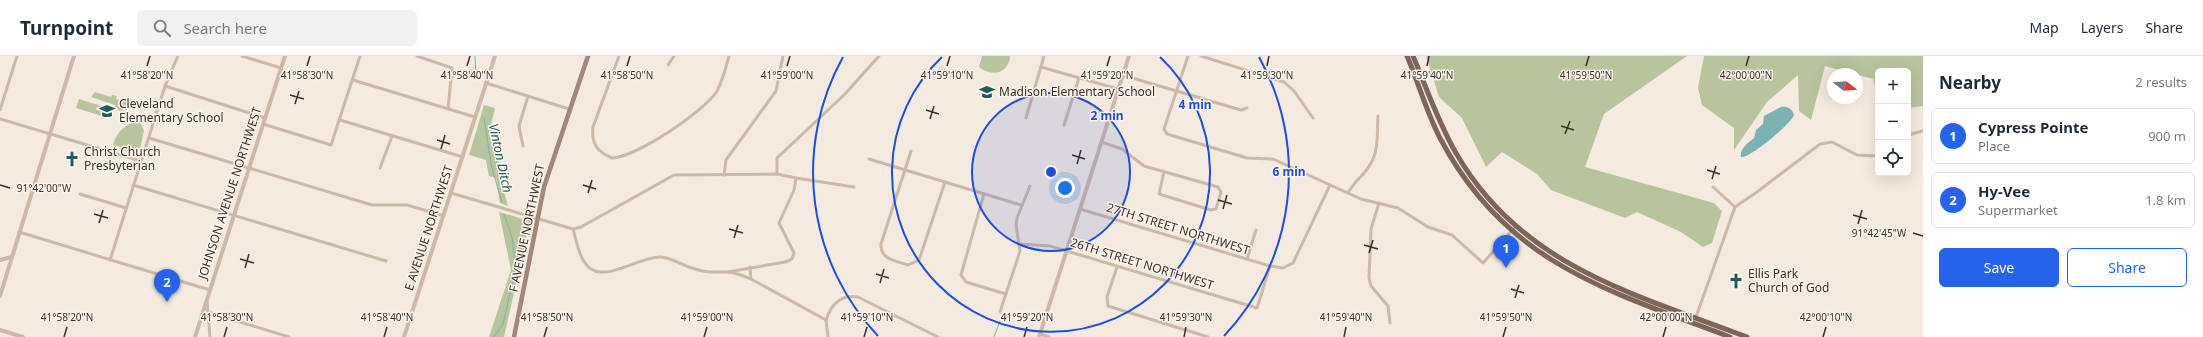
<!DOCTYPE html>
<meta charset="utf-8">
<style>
:root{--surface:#fff;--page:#f2f2f3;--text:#1f2937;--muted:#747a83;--line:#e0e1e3;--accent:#2563eb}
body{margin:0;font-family:"Noto Sans",sans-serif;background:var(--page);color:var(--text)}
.controls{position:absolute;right:12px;top:12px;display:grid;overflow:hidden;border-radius:6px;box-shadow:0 4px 16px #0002}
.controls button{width:36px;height:36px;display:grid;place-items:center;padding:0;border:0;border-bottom:1px solid var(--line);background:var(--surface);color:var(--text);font:20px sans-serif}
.compass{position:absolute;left:1827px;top:12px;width:36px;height:36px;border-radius:50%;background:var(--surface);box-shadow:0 4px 16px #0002;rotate:107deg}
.you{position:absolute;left:1065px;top:132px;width:14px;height:14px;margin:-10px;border:3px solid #fff;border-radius:50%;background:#1a73e8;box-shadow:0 0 0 6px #1a73e833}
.badge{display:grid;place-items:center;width:26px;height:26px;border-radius:50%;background:var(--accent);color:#fff;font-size:13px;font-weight:700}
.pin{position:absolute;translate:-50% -33px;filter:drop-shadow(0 1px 2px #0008)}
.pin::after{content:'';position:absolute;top:21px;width:14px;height:12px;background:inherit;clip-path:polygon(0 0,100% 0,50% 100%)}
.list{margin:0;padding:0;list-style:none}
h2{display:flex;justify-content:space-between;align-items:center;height:52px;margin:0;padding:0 16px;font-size:17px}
h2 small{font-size:13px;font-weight:400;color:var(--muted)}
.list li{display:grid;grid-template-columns:26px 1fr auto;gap:12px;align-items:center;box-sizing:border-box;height:56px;margin:0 8px 8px;padding:0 8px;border:1px solid var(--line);border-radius:6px}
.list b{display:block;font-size:15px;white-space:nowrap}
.list p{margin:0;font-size:13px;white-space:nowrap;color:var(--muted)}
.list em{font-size:13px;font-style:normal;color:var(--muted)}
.actions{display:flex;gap:8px;padding:12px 16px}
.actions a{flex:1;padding:9px 0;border:1px solid var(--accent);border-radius:6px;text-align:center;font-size:14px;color:var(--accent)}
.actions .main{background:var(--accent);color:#fff}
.icon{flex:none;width:22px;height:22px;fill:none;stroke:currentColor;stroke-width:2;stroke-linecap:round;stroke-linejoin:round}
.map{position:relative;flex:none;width:1923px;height:281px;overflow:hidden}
header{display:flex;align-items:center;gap:24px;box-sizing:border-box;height:56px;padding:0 20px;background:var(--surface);border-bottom:1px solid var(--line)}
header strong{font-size:19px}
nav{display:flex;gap:22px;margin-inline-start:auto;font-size:14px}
.search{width:280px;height:36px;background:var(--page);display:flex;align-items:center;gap:10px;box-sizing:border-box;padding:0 14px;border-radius:6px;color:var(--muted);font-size:15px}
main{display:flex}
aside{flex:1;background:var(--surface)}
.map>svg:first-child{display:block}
.green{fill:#b8c49e}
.plaza{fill:#eddbc5}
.water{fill:#7cb2b3}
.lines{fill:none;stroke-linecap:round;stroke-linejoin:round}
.stream{stroke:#7cb2b3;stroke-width:1}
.minor{stroke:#cdb9aa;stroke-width:3}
.tertiary{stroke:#cdb9aa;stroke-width:4}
.secondary{stroke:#a1887b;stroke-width:4.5}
.primary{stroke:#7d655a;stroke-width:5}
.ticks{fill:none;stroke:#3a2f2a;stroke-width:1.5}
.ring{fill:none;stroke:#1d4ed8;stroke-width:2}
.labels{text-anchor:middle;stroke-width:3;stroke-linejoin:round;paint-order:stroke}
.poi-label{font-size:12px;fill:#3a2f2a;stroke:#fbf4ec;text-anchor:start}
.street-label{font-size:12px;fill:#3a2f2a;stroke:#fbf4ec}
.water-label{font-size:13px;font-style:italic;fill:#1d5c5f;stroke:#fbf4ec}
.ticks-label{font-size:10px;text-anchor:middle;fill:#3a2f2a;stroke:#fbf4ec;stroke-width:3;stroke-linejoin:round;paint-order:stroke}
.centre{fill:#1d4ed8;stroke:#fbf4ec;stroke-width:2}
.ring-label{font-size:12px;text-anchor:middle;font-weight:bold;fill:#1d4ed8;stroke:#fbf4ec;stroke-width:3;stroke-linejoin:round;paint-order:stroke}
</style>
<header>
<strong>Turnpoint</strong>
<div class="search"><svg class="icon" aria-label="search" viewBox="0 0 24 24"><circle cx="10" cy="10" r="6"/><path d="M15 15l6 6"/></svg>Search here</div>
<nav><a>Map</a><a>Layers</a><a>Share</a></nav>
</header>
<main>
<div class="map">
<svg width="1923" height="281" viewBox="0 0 1923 281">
<rect width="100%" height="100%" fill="#f4eadf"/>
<!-- green -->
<g class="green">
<path d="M 982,0 L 1010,0 C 1009,18 991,21 979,11 Z"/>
<polygon points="1426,0 1687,0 1604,58 1585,111 1714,147 1722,155 1712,187 1703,191 1681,176 1637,156 1625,162 1551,134 1537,118 1502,96 1486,111 1462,62 1439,41"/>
<polygon points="1704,0 1923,0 1923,50 1908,52 1908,15 1878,15 1878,43 1873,23 1825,10 1811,64 1799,55 1798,19 1767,46 1734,94 1734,72 1702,49 1698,32"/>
<polygon points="95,36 111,41 112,39 117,40 116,43 135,49 134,53 130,51 129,53 121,55 115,53 115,49 91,41"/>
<polygon points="79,43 111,53 108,62 76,52"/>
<polygon points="484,49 495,52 491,69 499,108 496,108 508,150 500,147 496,122 489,120 486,104 469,99"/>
<path d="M 139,63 L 144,75 L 139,96 L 113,89 C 117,74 126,69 139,63 Z"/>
<polygon points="499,156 530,165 504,281 489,281 511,214"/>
</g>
<!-- plaza -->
<polygon class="plaza" points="939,10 958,15 955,25 936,19"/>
<!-- water -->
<path class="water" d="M 1781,51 C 1787,50 1792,52 1794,59 C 1792,67 1749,103 1741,101 C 1739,93 1749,86 1754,82 L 1756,74 L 1763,68 L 1764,60 Z"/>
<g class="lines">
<!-- stream -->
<g class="stream">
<polyline points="475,0 476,21"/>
<polyline points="484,61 491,108 502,147"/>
<polyline points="494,281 503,268 516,211 512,181 504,158"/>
<polyline points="994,281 1002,260"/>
</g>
<!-- minor -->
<g class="minor">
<polyline points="242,0 281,12"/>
<polyline points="417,0 452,12 448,53"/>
<path d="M 619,0 L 593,71 C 591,87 597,96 612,102 C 636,101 704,56 717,35 C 723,24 726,11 729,0"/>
<polyline points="1188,0 1164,73 1167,78 1247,102 1273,103 1361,143 1398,152 1428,171 1452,179 1483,207 1516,170"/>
<polyline points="1201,0 1284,26 1294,35 1313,62"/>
<polyline points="668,9 674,0"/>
<polyline points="1041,11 1118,33"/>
<polyline points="1122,19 1241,54 1247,52"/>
<polyline points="353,24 475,61"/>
<polyline points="486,27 569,53"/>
<polyline points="165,30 265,62"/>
<polyline points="0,54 17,0"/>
<polyline points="1026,62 1044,0"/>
<polyline points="0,63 141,105"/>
<polyline points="340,64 463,101"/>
<polyline points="263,68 331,89 360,0"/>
<polyline points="1064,69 1079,22"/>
<polyline points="1908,79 1923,75"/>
<polyline points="149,82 372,149 407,149 444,160"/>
<polyline points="1101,86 1122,93 1144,110 1218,131 1221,136 1216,153 1211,154 1159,138 1164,116"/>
<polyline points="523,90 519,70 528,40"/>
<path d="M 911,95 L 881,188 C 880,204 897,205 908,209 L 919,204 L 945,126"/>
<polyline points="869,103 1021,149"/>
<polyline points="380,112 392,80"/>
<polyline points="777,118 777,102 845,38 879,0"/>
<polyline points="724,119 726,104 776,35 783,0"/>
<polyline points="796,122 854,131"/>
<polyline points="133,129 386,205"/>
<polyline points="1713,131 1735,151"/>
<polyline points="451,137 573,173 581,171 674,119 777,118 796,122 794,134 779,167 794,197 792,203 785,206 728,216"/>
<path d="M 1348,137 C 1354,125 1365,119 1371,107 C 1379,94 1377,74 1378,60"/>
<polyline points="80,138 126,152"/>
<polyline points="984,138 961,219 966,226 1006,238"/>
<polyline points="1379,147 1371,173 1369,222 1371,230 1388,250 1390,267"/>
<polyline points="1080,153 1270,210"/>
<path d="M 573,173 C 577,186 580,210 595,215 C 613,221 641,201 660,201 C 670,201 682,209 692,212 C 705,217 714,216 727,216 C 735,216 744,220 751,223 L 826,264 L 828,281"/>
<polyline points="19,176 210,234"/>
<polyline points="1020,188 1050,190 1257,252 1270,210 1283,212 1293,207 1330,129"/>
<polyline points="1247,203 1256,174"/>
<polyline points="110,204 165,30 178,0"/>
<polyline points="750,211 751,223"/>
<polyline points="1117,211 1107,241 1108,250 1208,281"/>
<polyline points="207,245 210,281"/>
<polyline points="208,256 289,281"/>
<polyline points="1000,256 1020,195 1016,169 1017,162 1030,130"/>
<polyline points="1696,261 1735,151 1757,136 1820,88 1832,86 1857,99 1878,100"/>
<path d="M 826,264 C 831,249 840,238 858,241 L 938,281"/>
<polyline points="1040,278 1049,281"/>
</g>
<!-- tertiary -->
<g class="tertiary">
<polyline points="0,204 12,201"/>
<polyline points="0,240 74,0"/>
<polyline points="0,274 23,281"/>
<polyline points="195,281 285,0"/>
<polyline points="404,281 495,0"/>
<polyline points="1039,281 1129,0"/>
</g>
<!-- secondary -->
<polyline class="secondary" points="514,281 544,131 588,0"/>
<!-- primary -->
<g class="primary">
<path d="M 1407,0 C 1419,28 1427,58 1441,84 C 1507,208 1609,235 1730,281"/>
<path d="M 1413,0 C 1427,33 1438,66 1456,97 C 1521,210 1634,238 1747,281"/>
</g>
</g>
<!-- ticks -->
<path class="ticks" d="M 147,10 L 150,0M 307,10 L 310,0M 467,10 L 470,0M 627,10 L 630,0M 787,10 L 790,0M 947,10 L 950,0M 1107,10 L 1110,0M 1267,10 L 1269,0M 1427,10 L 1429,0M 1586,10 L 1589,0M 1746,10 L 1749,0M 290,39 L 304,43M 295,48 L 299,35M 926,54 L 939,58M 930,63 L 934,50M 1561,70 L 1574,74M 1565,78 L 1570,65M 437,84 L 450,88M 441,93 L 445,79M 1072,99 L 1085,103M 1077,108 L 1081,94M 1707,114 L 1720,118M 1712,123 L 1716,110M 0,129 L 10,132M 583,129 L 596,133M 588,137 L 592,124M 1218,144 L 1232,148M 1223,153 L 1227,139M 94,158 L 108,162M 1853,159 L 1867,163M 99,167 L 103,154M 1858,168 L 1862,154M 729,173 L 743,177M 1913,177 L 1923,180M 734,182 L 738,169M 1364,189 L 1378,193M 1369,197 L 1373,184M 240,203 L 254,207M 245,212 L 249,198M 876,218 L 889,222M 880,227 L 884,213M 1511,233 L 1524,237M 1515,242 L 1519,229M 64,281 L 67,271M 224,281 L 227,271M 384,281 L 387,271M 544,281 L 547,271M 704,281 L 707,271M 864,281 L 867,271M 1024,281 L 1027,271M 1184,281 L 1186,271M 1344,281 L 1346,271M 1503,281 L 1506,271M 1663,281 L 1666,271M 1823,281 L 1826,271"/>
<!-- distance rings -->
<circle cx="1051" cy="116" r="79" fill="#1d4ed8" fill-opacity=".12"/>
<g class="ring">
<circle cx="1051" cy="116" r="79"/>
<path d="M1160 1A159 159 0 1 1 942 1"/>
<path d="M878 280A238 238 0 0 1 843 1M1259 1A238 238 0 0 1 1224 280"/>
</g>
<!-- icons -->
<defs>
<symbol id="school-bare" viewBox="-9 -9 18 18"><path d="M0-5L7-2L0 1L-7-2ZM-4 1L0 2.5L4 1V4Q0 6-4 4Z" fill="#1d5c5f" stroke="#fbf4ec" stroke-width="2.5" paint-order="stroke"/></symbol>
<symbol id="church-bare" viewBox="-9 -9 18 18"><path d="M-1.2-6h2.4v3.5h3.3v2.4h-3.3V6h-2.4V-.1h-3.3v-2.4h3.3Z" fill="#1d5c5f" stroke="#fbf4ec" stroke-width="2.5" paint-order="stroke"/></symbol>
</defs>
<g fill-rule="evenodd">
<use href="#school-bare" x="976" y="25" width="22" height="22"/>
<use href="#school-bare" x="96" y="44" width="22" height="22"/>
<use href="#church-bare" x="61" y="92" width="22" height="22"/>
<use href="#church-bare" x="1725" y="214" width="22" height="22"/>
</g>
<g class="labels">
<!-- poi labels -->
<g class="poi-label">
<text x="999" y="40">Madison Elementary School</text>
<text x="119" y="52">Cleveland<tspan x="119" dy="14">Elementary School</tspan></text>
<text x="84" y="100">Christ Church<tspan x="84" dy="14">Presbyterian</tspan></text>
<text x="1748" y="222">Ellis Park<tspan x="1748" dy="14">Church of God</tspan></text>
</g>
<!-- street labels -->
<g class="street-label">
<text transform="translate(230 137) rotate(-72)" y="4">JOHNSON AVENUE NORTHWEST</text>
<text transform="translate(429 172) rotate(-72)" y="4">E AVENUE NORTHWEST</text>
<text transform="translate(527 172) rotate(-78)" y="4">F AVENUE NORTHWEST</text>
<text transform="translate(1178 173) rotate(17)" y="4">27TH STREET NORTHWEST</text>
<text transform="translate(1142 208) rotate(17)" y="4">26TH STREET NORTHWEST</text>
</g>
<!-- water labels -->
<g class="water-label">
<text transform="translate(501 102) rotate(78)" y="5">Vinton Ditch</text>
</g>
</g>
<g class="ticks-label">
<text x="147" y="23">41°58'20"N</text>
<text x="307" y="23">41°58'30"N</text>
<text x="467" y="23">41°58'40"N</text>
<text x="627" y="23">41°58'50"N</text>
<text x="787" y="23">41°59'00"N</text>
<text x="947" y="23">41°59'10"N</text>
<text x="1107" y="23">41°59'20"N</text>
<text x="1267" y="23">41°59'30"N</text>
<text x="1427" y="23">41°59'40"N</text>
<text x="1586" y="23">41°59'50"N</text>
<text x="1746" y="23">42°00'00"N</text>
<text x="44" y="136">91°42'00"W</text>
<text x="1879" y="181">91°42'45"W</text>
<text x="67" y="265">41°58'20"N</text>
<text x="227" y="265">41°58'30"N</text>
<text x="387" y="265">41°58'40"N</text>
<text x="547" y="265">41°58'50"N</text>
<text x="707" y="265">41°59'00"N</text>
<text x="867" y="265">41°59'10"N</text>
<text x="1027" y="265">41°59'20"N</text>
<text x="1186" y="265">41°59'30"N</text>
<text x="1346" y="265">41°59'40"N</text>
<text x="1506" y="265">41°59'50"N</text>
<text x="1666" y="265">42°00'00"N</text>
<text x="1826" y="265">42°00'10"N</text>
</g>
<circle cx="1051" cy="116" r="6" class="centre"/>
<g class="ring-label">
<text x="1195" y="53">4 min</text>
<text x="1107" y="64">2 min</text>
<text x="1289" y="120">6 min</text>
</g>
</svg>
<div class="controls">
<button>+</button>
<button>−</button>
<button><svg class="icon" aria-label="locate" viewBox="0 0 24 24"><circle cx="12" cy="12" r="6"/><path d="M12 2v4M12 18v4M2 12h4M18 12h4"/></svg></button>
</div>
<svg class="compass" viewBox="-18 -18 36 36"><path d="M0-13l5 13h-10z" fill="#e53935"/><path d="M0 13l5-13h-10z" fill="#747a83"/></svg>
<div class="you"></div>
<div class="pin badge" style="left:1506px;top:212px">1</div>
<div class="pin badge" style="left:167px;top:246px">2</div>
</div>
<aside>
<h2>Nearby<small>2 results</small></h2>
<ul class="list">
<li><span class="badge">1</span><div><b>Cypress Pointe</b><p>Place</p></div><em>900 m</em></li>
<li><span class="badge">2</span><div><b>Hy-Vee</b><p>Supermarket</p></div><em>1.8 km</em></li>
</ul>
<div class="actions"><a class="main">Save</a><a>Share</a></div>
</aside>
</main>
